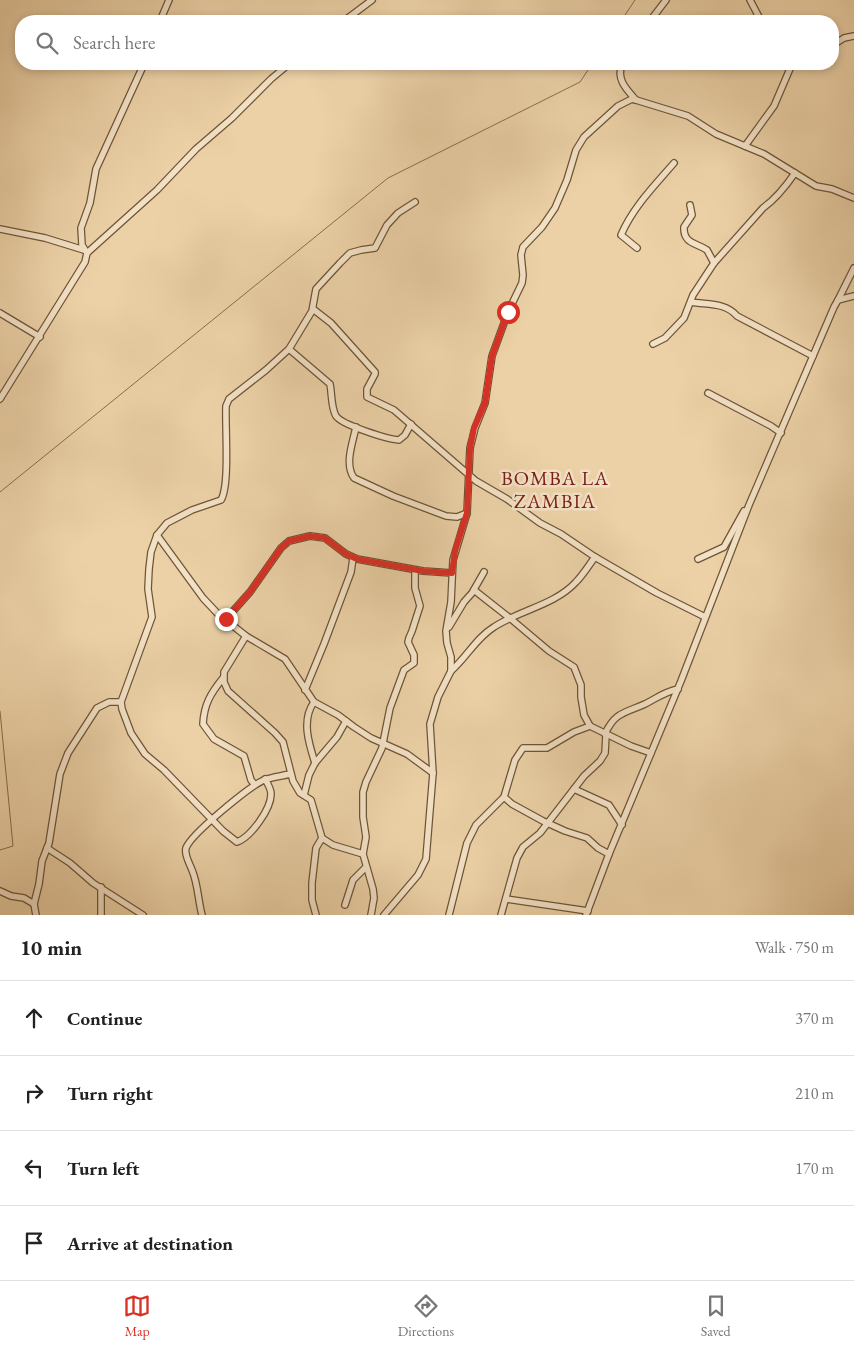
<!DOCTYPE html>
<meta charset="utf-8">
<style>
:root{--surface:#fff;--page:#f6f6f6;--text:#222;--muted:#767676;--line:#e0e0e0;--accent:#d93025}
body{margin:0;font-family:"EB Garamond",serif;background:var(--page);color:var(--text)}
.stop{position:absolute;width:15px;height:15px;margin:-11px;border:4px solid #d93025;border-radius:50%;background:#fff}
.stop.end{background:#d93025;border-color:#fff;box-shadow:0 1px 5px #0008}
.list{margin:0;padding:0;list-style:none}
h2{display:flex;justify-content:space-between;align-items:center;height:65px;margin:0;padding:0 20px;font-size:21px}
h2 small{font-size:16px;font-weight:400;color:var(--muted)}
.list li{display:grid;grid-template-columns:32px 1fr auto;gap:15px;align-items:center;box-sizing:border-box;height:75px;padding:0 20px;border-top:1px solid var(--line)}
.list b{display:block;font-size:19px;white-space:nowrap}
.list em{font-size:16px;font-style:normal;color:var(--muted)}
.icon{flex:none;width:28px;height:28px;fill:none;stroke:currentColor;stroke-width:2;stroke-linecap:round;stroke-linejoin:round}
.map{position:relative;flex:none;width:854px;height:915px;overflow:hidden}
.search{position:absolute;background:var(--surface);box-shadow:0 2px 8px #0003;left:15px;right:15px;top:15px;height:55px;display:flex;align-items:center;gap:12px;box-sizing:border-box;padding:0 18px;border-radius:20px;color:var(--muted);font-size:19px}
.sheet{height:365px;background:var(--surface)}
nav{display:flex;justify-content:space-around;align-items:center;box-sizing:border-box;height:70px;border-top:1px solid var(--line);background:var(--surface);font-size:14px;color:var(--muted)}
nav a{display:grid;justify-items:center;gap:2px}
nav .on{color:var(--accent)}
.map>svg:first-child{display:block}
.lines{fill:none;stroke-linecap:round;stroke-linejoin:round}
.stream{stroke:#866d4c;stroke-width:1}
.street-casing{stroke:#6d5536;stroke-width:8}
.street{stroke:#f3e1c6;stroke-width:5.5}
.route{stroke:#d93025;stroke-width:6}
.labels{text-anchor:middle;stroke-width:5;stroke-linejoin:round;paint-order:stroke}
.quarter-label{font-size:20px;letter-spacing:1px;fill:#7a1f14;stroke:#f3e1c6}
</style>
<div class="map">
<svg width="854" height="915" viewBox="0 0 854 915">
<rect width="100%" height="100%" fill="#ecd1a7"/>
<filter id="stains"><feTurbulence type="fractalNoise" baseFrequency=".004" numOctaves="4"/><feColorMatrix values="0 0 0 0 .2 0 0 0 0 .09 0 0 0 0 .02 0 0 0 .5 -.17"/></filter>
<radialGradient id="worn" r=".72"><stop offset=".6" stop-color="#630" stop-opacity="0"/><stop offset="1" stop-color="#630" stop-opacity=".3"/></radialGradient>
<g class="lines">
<!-- stream -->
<g class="stream">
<polyline points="621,21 635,0"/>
<polyline points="0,492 388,178 580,82 592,64"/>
<polyline points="0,711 13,846 0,850"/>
</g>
<defs>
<g id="street">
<polyline points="750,0 761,21"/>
<polyline points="160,21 169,0"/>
<polyline points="344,21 372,0"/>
<polyline points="650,21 666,0"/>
<polyline points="833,45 844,38 854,36"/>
<path d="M 622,64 C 616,79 626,89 636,100"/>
<polyline points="745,146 774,106 792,64"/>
<path d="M 690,205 L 692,215 L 684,227 C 683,244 697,243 707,250 L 714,263"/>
<polyline points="0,229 45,238 84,250"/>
<path d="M 637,248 L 621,235 C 633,207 655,185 674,163"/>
<polyline points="87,253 82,245 81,228 90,203 96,169 144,64"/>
<polyline points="838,300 854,268"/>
<path d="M 691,302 C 707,305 725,302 737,316 L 813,356"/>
<polyline points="313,309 331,323 375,372 375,374 367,389 367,397 394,410 476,481 507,499 540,523 561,534 595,557 657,593 705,617"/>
<polyline points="0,313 40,337"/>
<path d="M 653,344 L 665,338 L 684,318 L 693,295 L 714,263 L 763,208 C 777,198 786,186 795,173"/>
<path d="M 289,349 L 330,384 C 332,394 331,408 336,416 C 342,425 387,439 399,440 L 405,435 L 411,424"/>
<polyline points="708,393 771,426 781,433"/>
<polyline points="0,399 85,262 87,253 157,190 196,149 232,118 271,79 289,64"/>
<path d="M 356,427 C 353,442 344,464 354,478 L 393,496 L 446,516 L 457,517 L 467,513"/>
<polyline points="157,535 203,598 218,614 246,636 285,659 314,702 338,715 354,727 371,738 407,754 433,773"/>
<polyline points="698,559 724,547 744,511"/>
<polyline points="474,590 511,619 549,651 574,667 581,685 581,697 584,715 590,726 631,746 651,753"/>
<polyline points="226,619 250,592 281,548 289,541 310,536 325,538 346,554 357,559 423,571 452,573"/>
<polyline points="449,627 464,602 472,593 484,572"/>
<polyline points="246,636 224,672 224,682 228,691 275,733 283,742 293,781 300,793 311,800 322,838 333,845 363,854"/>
<path d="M 451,671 C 467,657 476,638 494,627 C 520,610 555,605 576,582 C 583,575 589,565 595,557"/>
<path d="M 223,678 C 211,693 204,704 203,724 L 214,739 L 244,756 L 251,780 L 255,785"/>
<polyline points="305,690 324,644 351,572 353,558"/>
<path d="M 314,702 C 301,720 309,744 315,763"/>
<polyline points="590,726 574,732 547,748 523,748 515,760 504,797 512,804 543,821 565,831 587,838 598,848 609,854"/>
<path d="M 605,734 C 615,712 625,713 645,704 C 657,698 664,692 678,689"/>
<path d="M 265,779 C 268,784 271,789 271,794 C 271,809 251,837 237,842 L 223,831 L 164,770 L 145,754 L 131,733 L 122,709 L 121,702 L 152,617 L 148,589 L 149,569 L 151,552 L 157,535 L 167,523 L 192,510 L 221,500 C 230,485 225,427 226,406 L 229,399 L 266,370 L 289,349 L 312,311 L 316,289 L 340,263 L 350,253 L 361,250 L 375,248 L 387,225 L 398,213 L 415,202"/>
<polyline points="574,789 609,805 622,825"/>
<polyline points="304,795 309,775 315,763 337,737 346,721"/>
<polyline points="47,848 70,863 93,883 143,915"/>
<polyline points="101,887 101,915"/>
<polyline points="0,891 11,896 24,898 34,904 36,915"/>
<polyline points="506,899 588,911"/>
<polyline points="34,904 39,884 42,861 49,843 60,774 68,753 97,708 109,702 121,702"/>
<polyline points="345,905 353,880 366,867"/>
<path d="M 202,915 C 198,900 198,884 192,870 C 190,864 184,855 186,848 C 191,834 250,786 264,780 C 272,777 282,776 290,774"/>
<polyline points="316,915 312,900 312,883 316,848 322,838"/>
<polyline points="371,915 374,898 373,889 363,854 366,837 363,817 363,792 366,782 382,748 390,708 404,670 414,663 414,655 408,642 409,638 412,631 420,606 415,588 415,570"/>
<polyline points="384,915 418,875 426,859 433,773 430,724 438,697 451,671 451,657 447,643 446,631 451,602 453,560 467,513 470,448 475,428 485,403 492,356 508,312 522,283 523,275 521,255 523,247 542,227 555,208 567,180 576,150 584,137 618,106 632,99 636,100 688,116 716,134 764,154 816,186 832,189 854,198"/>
<polyline points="449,915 467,843 476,825 504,797"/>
<polyline points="501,915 517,858 523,847 540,833 584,776 600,761 605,753 606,735"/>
<polyline points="586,915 609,854 681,681 749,505 834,307 838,300 854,296"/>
</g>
</defs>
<!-- street casing -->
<use href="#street" class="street-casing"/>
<!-- street -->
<use href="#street" class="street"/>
</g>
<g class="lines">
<!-- route -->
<polyline class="route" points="226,619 250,592 281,548 289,541 310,536 325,538 346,554 357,559 423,571 452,573 455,551 467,513 470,448 474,428 485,403 492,356 508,312"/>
</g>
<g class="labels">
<!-- quarter labels -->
<g class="quarter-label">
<text x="555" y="485">BOMBA LA<tspan x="555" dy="23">ZAMBIA</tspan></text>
</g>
</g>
<rect width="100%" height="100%" filter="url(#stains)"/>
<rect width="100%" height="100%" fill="url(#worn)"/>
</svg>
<div class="stop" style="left:508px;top:312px"></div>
<div class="stop end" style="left:226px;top:619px"></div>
<div class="search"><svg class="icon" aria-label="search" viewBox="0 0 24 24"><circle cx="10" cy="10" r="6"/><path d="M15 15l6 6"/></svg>Search here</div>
</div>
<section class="sheet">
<h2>10 min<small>Walk · 750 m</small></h2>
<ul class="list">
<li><svg class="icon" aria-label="ahead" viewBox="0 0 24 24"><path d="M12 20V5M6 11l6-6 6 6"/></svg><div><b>Continue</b></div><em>370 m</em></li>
<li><svg class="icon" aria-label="right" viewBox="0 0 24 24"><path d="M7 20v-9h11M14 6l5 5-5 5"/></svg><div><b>Turn right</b></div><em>210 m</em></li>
<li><svg class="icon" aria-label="left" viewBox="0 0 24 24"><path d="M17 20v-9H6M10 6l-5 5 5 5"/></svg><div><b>Turn left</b></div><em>170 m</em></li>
<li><svg class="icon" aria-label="arrive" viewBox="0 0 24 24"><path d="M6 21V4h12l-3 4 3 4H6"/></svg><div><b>Arrive at destination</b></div></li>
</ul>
</section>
<nav>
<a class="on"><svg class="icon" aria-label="map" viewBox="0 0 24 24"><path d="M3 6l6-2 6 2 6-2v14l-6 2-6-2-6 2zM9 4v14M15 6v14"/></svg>Map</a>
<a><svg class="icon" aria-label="directions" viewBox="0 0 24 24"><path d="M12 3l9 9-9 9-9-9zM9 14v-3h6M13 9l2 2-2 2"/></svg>Directions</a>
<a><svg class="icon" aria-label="saved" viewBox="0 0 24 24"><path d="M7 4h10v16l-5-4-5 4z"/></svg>Saved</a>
</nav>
